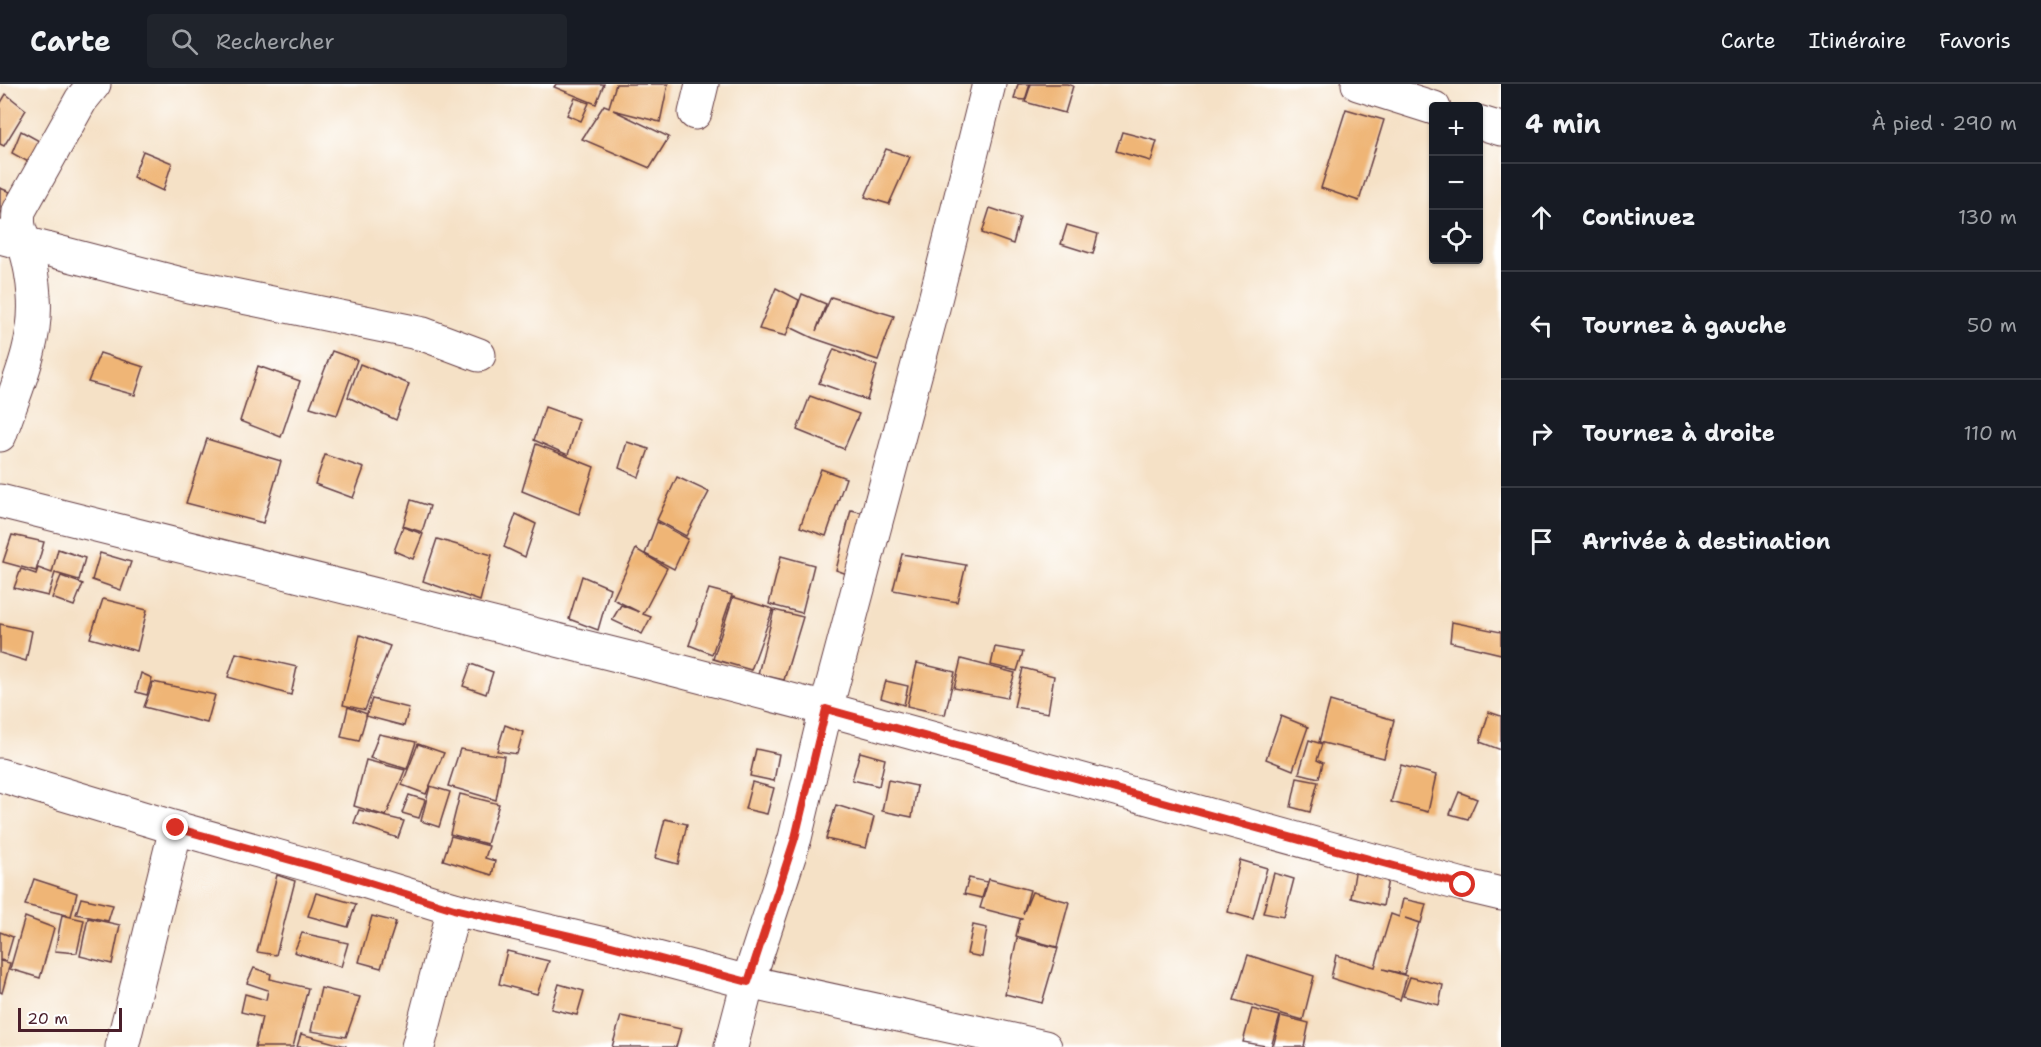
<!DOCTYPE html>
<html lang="fr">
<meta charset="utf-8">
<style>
:root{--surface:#171b24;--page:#20242c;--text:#f1f3f6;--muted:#9ea1a6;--line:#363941}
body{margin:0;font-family:"Shantell Sans",sans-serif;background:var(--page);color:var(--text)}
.controls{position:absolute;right:18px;top:18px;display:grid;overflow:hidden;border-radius:6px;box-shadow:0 2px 4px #0004}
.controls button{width:54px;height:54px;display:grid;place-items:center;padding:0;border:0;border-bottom:2px solid var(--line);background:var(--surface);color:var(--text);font:30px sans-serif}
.scale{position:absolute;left:18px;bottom:15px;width:104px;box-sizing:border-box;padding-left:6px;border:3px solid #4a1f2b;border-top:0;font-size:16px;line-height:21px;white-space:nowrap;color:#4a1f2b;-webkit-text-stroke:4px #fff;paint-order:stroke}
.stop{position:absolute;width:18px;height:18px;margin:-14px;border:4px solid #d93025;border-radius:50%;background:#fff}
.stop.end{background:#d93025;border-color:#fff;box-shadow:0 2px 6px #0008}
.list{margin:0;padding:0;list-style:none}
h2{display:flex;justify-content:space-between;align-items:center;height:78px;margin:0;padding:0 24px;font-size:26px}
h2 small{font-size:20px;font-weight:400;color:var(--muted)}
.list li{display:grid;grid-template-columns:39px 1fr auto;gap:18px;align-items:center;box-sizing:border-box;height:108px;padding:0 24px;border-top:2px solid var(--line)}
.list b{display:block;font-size:22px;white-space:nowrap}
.list em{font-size:20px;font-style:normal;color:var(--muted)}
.icon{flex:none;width:33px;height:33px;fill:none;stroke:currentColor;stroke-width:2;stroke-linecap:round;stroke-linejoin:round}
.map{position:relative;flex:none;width:1501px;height:963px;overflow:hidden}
header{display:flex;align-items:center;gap:36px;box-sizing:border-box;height:84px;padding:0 30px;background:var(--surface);border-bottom:2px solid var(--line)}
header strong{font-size:28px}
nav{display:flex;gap:33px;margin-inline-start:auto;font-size:21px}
.search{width:420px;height:54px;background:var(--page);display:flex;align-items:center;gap:15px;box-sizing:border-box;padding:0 21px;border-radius:6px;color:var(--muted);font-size:22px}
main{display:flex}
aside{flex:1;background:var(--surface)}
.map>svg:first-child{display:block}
.building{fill:#efb576}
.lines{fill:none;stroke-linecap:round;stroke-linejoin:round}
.minor-casing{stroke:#643c42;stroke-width:35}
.minor{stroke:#fff;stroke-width:33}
.route{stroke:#d93025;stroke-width:8}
</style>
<header>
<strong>Carte</strong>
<div class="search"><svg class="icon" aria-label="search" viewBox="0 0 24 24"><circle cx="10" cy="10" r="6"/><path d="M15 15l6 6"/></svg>Rechercher</div>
<nav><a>Carte</a><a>Itinéraire</a><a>Favoris</a></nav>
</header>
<main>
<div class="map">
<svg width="1501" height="963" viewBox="0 0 1501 963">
<rect width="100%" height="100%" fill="#fff"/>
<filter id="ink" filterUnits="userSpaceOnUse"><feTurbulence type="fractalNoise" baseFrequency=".0167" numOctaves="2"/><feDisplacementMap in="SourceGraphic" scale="12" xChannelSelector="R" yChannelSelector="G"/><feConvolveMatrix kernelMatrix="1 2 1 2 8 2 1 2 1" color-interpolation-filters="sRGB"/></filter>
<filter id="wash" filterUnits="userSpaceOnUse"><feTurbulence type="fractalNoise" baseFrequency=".008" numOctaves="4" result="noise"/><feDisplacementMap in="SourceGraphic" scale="24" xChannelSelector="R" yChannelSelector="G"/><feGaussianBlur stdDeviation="1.35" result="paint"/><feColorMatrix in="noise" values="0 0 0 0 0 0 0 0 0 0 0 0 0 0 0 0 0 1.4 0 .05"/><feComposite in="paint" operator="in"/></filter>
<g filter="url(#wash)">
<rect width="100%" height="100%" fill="#f5e1c6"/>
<g id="blocks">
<!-- building -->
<g class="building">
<polygon points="556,0 604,0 596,20 554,3"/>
<polygon points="616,0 668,0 660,38 613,26 669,53 650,84 582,55 604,21 609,23"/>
<polygon points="1018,0 1030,0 1025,16 1014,15"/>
<polygon points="1031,0 1067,0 1073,2 1065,29 1025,18"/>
<polygon points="6,10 26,26 4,62 0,60 0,20"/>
<polygon points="575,14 589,19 581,37 567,31"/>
<polygon points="1346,25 1384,36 1359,117 1321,104"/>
<polygon points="21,47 41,58 30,79 12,69"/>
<polygon points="1122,48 1157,57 1151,77 1116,67"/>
<polygon points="886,65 910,73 889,120 865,113"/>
<polygon points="143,67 172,79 163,107 133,93"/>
<polygon points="0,104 10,108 0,131"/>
<polygon points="990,124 1020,134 1013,160 982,149"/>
<polygon points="1067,141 1098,150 1093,170 1061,160"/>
<polygon points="776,204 799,216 786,252 759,245"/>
<polygon points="802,210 826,220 816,247 831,213 894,232 878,276 813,254 790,243"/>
<polygon points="834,265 877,282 867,316 819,299"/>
<polygon points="332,267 357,276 337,331 310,323"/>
<polygon points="100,269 144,283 135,311 88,298"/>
<polygon points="360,280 409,300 396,336 348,313"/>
<polygon points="258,282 300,297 281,353 240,337"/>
<polygon points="810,312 859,330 844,365 797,346"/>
<polygon points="545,323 579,335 568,371 534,356"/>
<polygon points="207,355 281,377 263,439 186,419"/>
<polygon points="627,358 649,365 639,393 619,384"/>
<polygon points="536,360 594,383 579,430 522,407"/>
<polygon points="325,371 364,384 353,414 315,400"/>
<polygon points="821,385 846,394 826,452 800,443"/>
<polygon points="677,393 709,408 686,452 657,436"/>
<polygon points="411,416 430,422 422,448 403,442"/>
<polygon points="851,426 878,432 861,495 836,486"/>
<polygon points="516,430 536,440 525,473 504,463"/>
<polygon points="657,438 688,455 674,485 645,470"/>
<polygon points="403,443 423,450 413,475 394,467"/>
<polygon points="12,451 44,458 36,487 3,478"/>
<polygon points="437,455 492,471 480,517 423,497"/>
<polygon points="58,465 85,474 79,496 55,489 48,512 14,504 21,485 36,490 38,484 52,489"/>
<polygon points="636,465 667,484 643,530 651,533 642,550 612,536 621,521 639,528 613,515"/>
<polygon points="100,469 131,478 121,506 92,496"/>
<polygon points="902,470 966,481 957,518 893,506"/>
<polygon points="781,472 814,481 802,529 775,522 775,520 774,522 769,520"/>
<polygon points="61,492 83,500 74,522 52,514"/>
<polygon points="582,492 610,504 598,546 569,535"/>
<polygon points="709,505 732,511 712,570 689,561"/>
<polygon points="733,513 773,525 751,586 713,575"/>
<polygon points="103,515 147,526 137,567 90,554"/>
<polygon points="774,526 803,533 784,596 758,590"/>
<polygon points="1452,538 1501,548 1501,570 1450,558"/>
<polygon points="0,540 32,547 26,577 0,569"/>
<polygon points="360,551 390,562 365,626 343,621"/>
<polygon points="995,563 1023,568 1017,587 991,581"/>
<polygon points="236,569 297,583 291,611 228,593"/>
<polygon points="961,575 1015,589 1007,614 954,604"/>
<polygon points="917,579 955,588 945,631 907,622"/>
<polygon points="471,580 493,588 486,610 463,602"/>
<polygon points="1023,584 1054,592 1048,629 1014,623"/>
<polygon points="141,589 152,594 147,611 136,608"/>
<polygon points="886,597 908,602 904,621 881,614"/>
<polygon points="153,598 215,611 207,639 144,623"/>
<polygon points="372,615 409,624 404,642 366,632"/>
<polygon points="1330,617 1394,636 1384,674 1319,658"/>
<polygon points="348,623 367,630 359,657 341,653"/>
<polygon points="1489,628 1501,632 1501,666 1480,658"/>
<polygon points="1281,632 1308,643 1293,686 1266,675"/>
<polygon points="505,641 523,648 517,670 497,667"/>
<polygon points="379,650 416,658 407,685 370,674"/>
<polygon points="1309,656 1322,660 1317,676 1323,679 1319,694 1299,689"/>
<polygon points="418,660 444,669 426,710 402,701"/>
<polygon points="460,665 504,672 496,716 448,702"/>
<polygon points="756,665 779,670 774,697 750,692"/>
<polygon points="860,668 885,675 879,702 852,696"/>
<polygon points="366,676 405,686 386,732 354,722"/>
<polygon points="1401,681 1436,691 1428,728 1391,718"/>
<polygon points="1297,694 1318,698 1310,728 1291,723"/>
<polygon points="888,696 917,702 912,733 882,727"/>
<polygon points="752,698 774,704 767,730 745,725"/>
<polygon points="430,702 450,708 439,743 421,737"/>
<polygon points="1459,708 1477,715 1468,735 1450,730"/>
<polygon points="460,710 499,720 487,760 450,750"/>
<polygon points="409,711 425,716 419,734 402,729"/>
<polygon points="836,721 874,733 866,764 826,755"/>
<polygon points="359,726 404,737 398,754 354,739"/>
<polygon points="665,735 687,740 678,780 655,774"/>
<polygon points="451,752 489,762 485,774 495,777 492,791 443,776"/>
<polygon points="1240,776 1267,784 1253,835 1228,828"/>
<polygon points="1274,789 1294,795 1284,833 1263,829"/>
<polygon points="1355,789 1388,795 1383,822 1351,814"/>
<polygon points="277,791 295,797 276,871 257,868"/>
<polygon points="969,794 987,798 982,814 964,810"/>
<polygon points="34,795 77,809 71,832 25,821"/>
<polygon points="989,795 1030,806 1023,830 1032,808 1069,818 1057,863 1016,852 1020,836 1022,835 980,824"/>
<polygon points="316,809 356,820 348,843 308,832"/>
<polygon points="81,814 113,821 108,837 76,830"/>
<polygon points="1403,815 1426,820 1421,839 1405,834 1419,839 1404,890 1383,885 1407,892 1400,916 1331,894 1336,871 1375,883 1391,830 1399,833"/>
<polygon points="62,831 84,836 77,869 55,867"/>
<polygon points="372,832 396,838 381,884 359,878"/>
<polygon points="25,833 54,844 40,894 10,885"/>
<polygon points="88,834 120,841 112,880 80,872"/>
<polygon points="973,841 987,844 982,873 967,870"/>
<polygon points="0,848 13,853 6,877 0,876"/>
<polygon points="302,849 348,859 341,883 294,868"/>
<polygon points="1017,854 1058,864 1042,919 1005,910"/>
<polygon points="507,867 549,877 537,910 499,900"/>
<polygon points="1248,871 1314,892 1303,936 1234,916"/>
<polygon points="0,877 10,879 2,909 0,908"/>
<polygon points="254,884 271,890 270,895 308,904 293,963 255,963 262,933 241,928 245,910 266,916 268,906 247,899"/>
<polygon points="1410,893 1443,901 1439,921 1403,912"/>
<polygon points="559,900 584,907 577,931 551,925"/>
<polygon points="321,904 360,913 346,953 311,947"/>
<polygon points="1252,925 1280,932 1271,963 1243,958"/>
<polygon points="621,932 681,945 676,963 612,963"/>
<polygon points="1281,932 1309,939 1304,963 1273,963"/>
<polygon points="301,950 346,962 346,963 297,963"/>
</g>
</g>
</g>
<g filter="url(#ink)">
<use href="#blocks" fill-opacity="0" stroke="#643c42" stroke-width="1.5"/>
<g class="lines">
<defs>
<g id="minor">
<polyline points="1358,0 1434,24"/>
<polyline points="695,29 702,0"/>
<polyline points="1478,38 1501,45"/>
<polyline points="0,153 189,202 423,250 479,271"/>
<path d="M 0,351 C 15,306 38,260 34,212 C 33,195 30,179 25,162 C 21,145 17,147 19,127 L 81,16 L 94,0"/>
<polyline points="0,417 645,578 826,625 1463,801 1501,810"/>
<polyline points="0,691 176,744 341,790 454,825 600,859 748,898 1045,963"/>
<polyline points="122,963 176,744"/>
<polyline points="418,963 454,825"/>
<polyline points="731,963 748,898 795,754 826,625 933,224 989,0"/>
</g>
</defs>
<!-- minor casing -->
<use href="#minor" class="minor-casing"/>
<!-- minor -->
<use href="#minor" class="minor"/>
</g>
</g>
<g class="lines" filter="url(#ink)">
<!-- route -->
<polyline class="route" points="176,744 341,790 454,825 600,859 748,898 795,754 826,625 1463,801"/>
</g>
</svg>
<div class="controls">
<button>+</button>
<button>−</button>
<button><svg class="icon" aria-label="locate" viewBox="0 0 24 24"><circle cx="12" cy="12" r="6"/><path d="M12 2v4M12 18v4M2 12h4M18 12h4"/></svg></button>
</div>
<div class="scale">20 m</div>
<div class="stop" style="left:1463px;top:801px"></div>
<div class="stop end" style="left:176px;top:744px"></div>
</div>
<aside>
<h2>4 min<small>À pied · 290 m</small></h2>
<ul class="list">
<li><svg class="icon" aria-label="ahead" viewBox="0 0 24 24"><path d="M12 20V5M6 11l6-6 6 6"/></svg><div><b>Continuez</b></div><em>130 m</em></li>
<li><svg class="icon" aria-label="left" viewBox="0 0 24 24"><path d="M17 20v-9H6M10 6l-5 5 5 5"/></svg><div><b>Tournez à gauche</b></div><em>50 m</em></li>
<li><svg class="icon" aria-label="right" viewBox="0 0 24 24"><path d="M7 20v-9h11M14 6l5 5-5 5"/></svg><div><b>Tournez à droite</b></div><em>110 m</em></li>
<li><svg class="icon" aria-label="arrive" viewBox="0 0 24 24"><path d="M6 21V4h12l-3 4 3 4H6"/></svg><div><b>Arrivée à destination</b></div></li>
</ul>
</aside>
</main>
